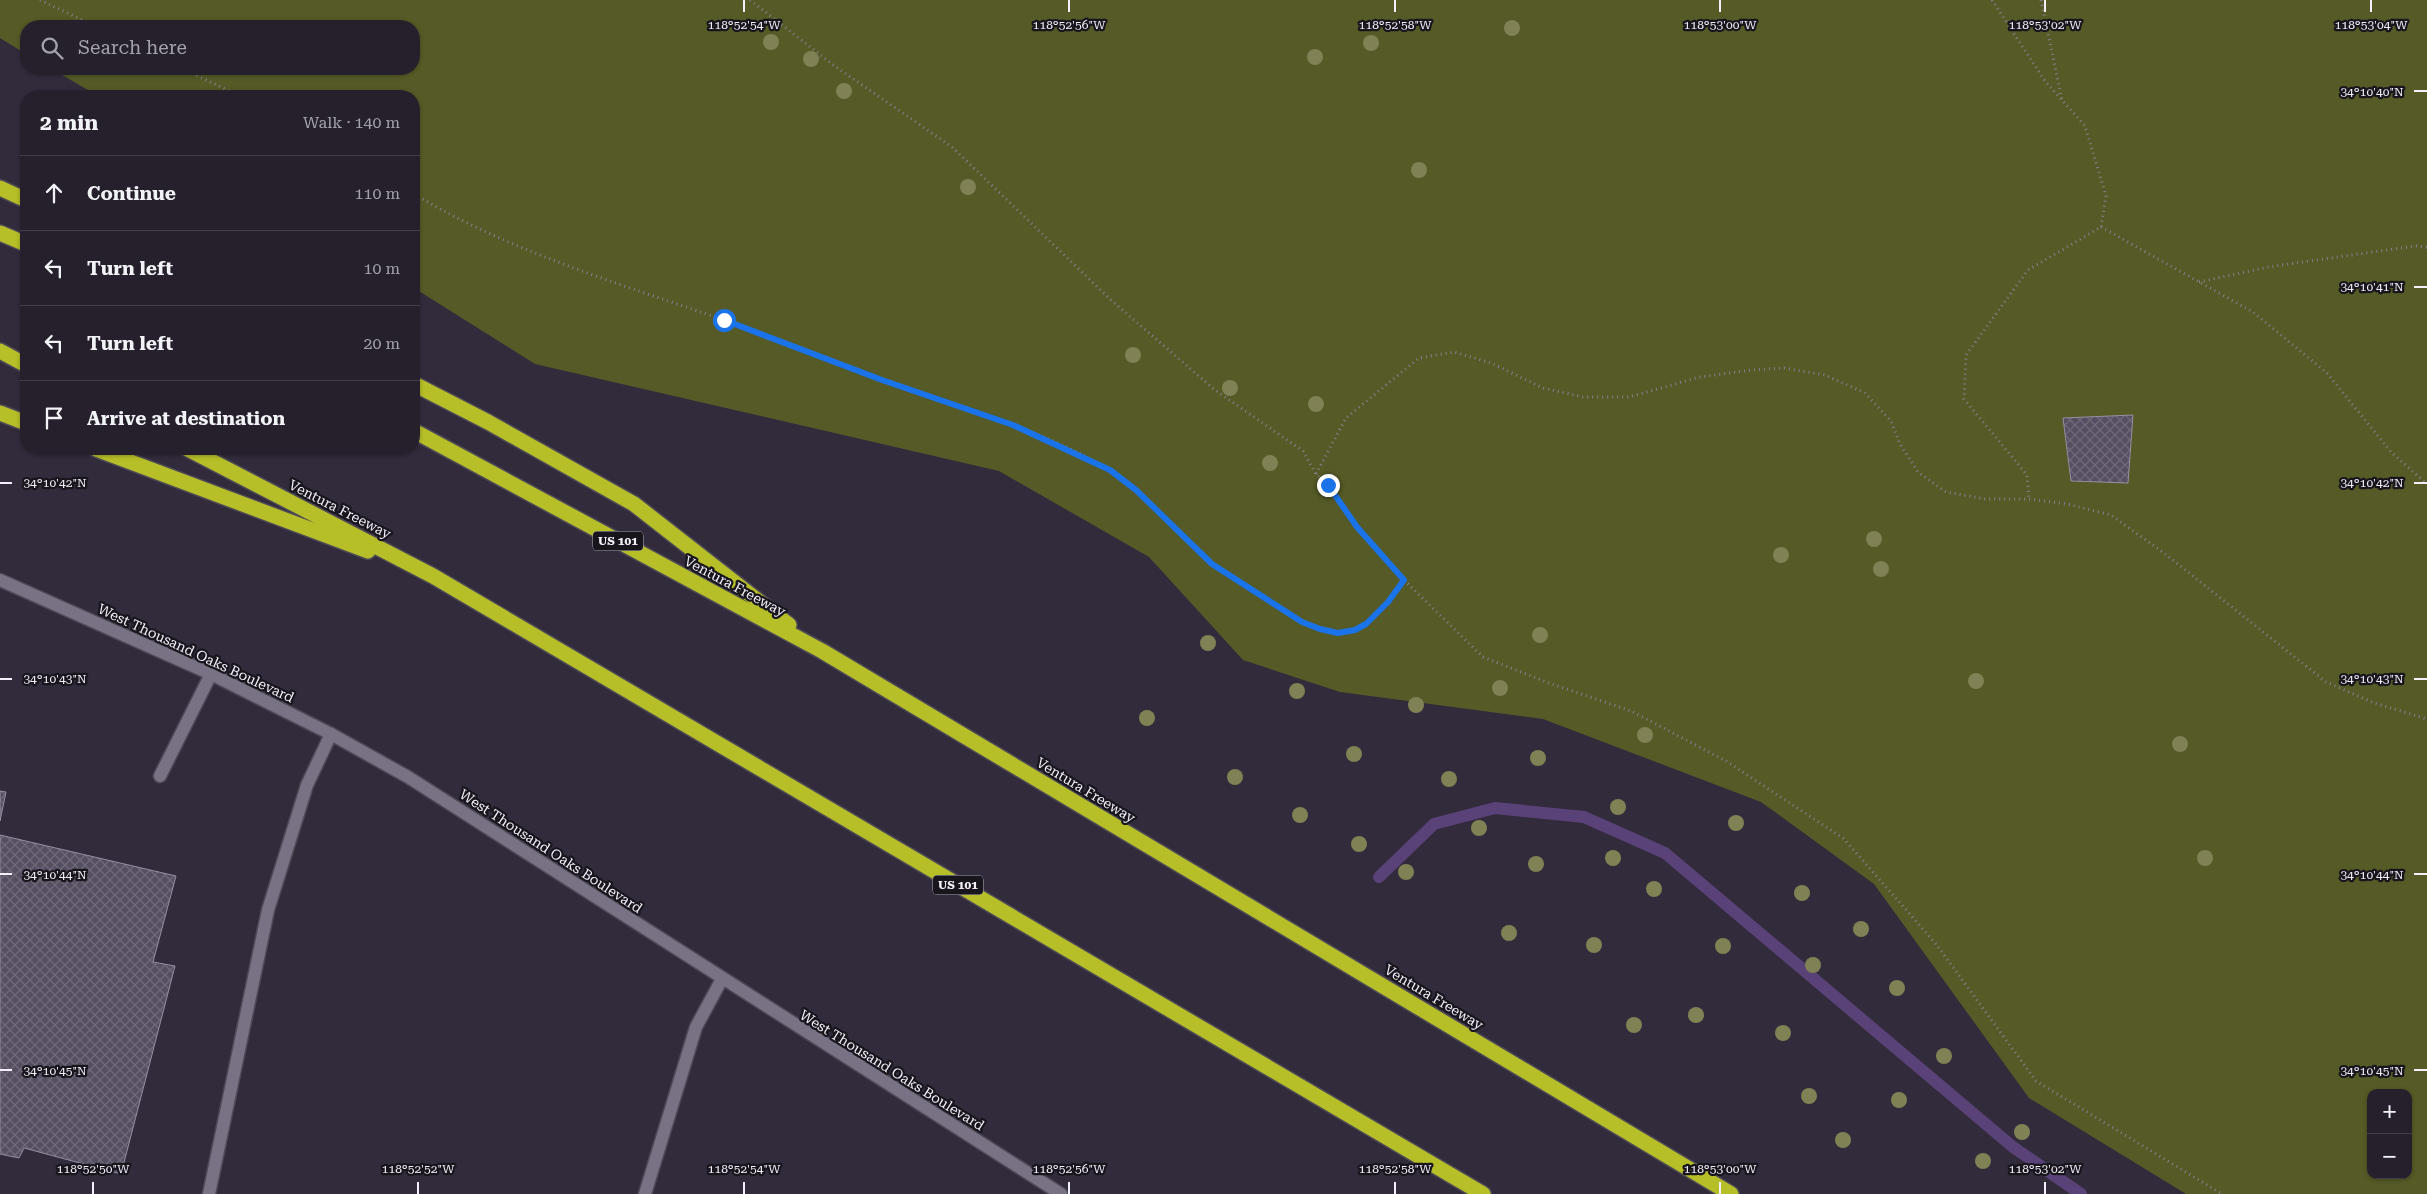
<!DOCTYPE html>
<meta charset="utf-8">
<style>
:root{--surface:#26202d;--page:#2e2835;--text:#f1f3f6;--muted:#a4a3aa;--line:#423e49}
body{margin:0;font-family:"Roboto Serif",serif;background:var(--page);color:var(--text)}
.controls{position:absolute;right:15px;bottom:15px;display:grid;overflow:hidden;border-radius:10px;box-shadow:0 1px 4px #0004}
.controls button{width:45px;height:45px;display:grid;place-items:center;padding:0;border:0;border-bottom:1px solid var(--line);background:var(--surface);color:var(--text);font:25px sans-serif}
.stop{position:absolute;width:15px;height:15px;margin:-11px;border:4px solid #1a73e8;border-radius:50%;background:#fff}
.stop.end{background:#1a73e8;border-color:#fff;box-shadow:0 1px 5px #0008}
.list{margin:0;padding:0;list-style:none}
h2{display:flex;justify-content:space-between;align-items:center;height:65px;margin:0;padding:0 20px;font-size:21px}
h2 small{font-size:16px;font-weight:400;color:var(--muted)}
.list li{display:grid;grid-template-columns:32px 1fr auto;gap:15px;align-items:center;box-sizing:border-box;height:75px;padding:0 20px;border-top:1px solid var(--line)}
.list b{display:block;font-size:19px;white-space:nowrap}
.list em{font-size:16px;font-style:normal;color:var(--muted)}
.icon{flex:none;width:28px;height:28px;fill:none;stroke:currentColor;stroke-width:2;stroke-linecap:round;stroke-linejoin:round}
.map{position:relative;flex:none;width:2427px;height:1194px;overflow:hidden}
.search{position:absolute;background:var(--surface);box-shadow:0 1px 4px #0004;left:20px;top:20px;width:400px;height:55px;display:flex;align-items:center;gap:12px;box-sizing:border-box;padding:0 18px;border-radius:20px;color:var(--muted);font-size:19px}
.panel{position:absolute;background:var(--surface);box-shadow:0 1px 4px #0004;left:20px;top:90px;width:400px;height:365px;border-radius:20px}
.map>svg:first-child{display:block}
.green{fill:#555a26;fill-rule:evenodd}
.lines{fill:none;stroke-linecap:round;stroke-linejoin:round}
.stream{stroke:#594277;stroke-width:12}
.building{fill:url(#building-cross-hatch);stroke:#968fa3}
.lane-casing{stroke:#4e4956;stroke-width:15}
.street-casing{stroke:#4e4956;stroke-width:15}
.highway-casing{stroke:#4e4956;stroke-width:18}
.path{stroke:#86808e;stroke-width:3;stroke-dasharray:1 4;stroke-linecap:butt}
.lane{stroke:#797285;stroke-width:12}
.street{stroke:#797285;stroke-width:12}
.highway{stroke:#b6bf28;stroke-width:15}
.tree{fill:#808154}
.route{stroke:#1a73e8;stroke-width:6}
.ticks{fill:none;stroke:#f4f0fb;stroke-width:2}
.labels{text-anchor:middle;stroke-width:4.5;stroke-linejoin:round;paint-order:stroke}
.shield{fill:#18151d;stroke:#b2aeb8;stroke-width:1}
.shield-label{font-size:12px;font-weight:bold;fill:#f4f0fb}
.street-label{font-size:14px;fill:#f4f0fb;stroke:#18151d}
.ticks-label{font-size:12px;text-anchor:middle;fill:#f4f0fb;stroke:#18151d;stroke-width:4.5;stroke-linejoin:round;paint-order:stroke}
</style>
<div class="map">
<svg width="2427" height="1194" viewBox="0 0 2427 1194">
<defs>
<pattern id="building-cross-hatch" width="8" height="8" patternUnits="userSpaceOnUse" patternTransform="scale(1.25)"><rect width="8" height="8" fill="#564f61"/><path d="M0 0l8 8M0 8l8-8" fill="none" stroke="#6f6979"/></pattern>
</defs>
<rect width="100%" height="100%" fill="#322b3c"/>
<!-- green -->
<path class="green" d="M 0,0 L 2427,0 L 2427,1194 L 2186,1194 L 2029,1098 L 1874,884 L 1761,802 L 1543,719 L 1340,692 L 1243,660 L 1149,557 L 999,471 L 535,364 L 414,288 L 414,96 L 98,96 L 52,69 L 414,69 L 414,26 L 26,26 L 26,54 L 0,38 ZM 2371,1093 L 2408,1093 L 2408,1175 L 2371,1175 Z"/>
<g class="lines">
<!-- stream -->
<polyline class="stream" points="1379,877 1434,824 1495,808 1584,817 1665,853 2013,1147 2081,1194"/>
</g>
<!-- building -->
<g class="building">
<polygon points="2133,415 2128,483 2071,481 2063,418"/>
<polygon points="0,791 6,792 0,821"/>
<polygon points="0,835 176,876 153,962 175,966 121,1174 24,1148 19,1158 0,1154"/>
</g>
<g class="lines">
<defs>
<g id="lane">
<polyline points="160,776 211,674"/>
<polyline points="209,1194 268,910 307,785 331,734"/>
<polyline points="645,1194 696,1027 722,979"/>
</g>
<polyline id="street" points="0,580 211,674 331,734 408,777 1061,1194"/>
<g id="highway">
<polyline points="0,188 26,200"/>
<polyline points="0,233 26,244"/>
<polyline points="0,351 26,365"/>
<polyline points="414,384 488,422 634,504 789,625"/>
<polyline points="0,413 26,423"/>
<polyline points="414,431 822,651 1731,1194"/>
<polyline points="96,449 368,551"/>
<polyline points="188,449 433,576 1483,1194"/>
</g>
</defs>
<!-- lane casing -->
<use href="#lane" class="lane-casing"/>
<!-- street casing -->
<use href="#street" class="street-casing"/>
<!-- highway casing -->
<use href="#highway" class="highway-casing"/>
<!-- path -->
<g class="path">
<polyline points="40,0 95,26"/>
<polyline points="750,0 836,67 952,147 1112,301 1215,390 1303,451 1316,474 1328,485 1357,527 1404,580 1483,657 1549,683 1631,711 1726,761 1843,838 1936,944 2036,1081 2222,1194"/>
<polyline points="1992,0 2045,81 2085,126 2106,196 2101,227 2028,270 1966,355 1964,399 2027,475 2029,499"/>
<polyline points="2041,0 2062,100"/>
<polyline points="183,69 240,96"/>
<path d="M 414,194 C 509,251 617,283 721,319 C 776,338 830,362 885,381 C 959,407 1042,429 1110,470 C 1145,492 1170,527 1201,554 C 1216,568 1235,578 1252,589 C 1280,608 1317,641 1353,631 C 1375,624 1391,597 1404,580"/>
<polyline points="2101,227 2253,312 2327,373 2391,452 2427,484"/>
<polyline points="2199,282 2268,267 2415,246 2427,247"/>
<polyline points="1316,474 1346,418 1419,358 1454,352 1491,363 1543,388 1583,397 1629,397 1700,377 1752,370 1784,368 1825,375 1865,393 1891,421 1900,444 1918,472 1946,492 1985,499 2029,499 2067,504 2111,515 2164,553 2326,682 2374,703 2427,719"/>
</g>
<!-- lane -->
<use href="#lane" class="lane"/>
<!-- street -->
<use href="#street" class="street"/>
<!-- highway -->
<use href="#highway" class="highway"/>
</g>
<!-- trees -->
<g class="tree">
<circle cx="1512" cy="28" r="8"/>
<circle cx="771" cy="42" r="8"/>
<circle cx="1371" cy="43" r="8"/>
<circle cx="1315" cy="57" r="8"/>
<circle cx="811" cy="59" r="8"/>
<circle cx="844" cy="91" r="8"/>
<circle cx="1419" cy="170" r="8"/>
<circle cx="968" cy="187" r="8"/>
<circle cx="1133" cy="355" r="8"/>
<circle cx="1230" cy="388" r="8"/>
<circle cx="1316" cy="404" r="8"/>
<circle cx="1270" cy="463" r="8"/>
<circle cx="1874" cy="539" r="8"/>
<circle cx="1781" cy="555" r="8"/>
<circle cx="1881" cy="569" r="8"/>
<circle cx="1540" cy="635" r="8"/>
<circle cx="1208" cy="643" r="8"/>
<circle cx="1976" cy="681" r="8"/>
<circle cx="1500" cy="688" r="8"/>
<circle cx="1297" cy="691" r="8"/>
<circle cx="1416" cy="705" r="8"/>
<circle cx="1147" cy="718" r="8"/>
<circle cx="1645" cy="735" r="8"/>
<circle cx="2180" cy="744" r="8"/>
<circle cx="1354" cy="754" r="8"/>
<circle cx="1538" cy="758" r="8"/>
<circle cx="1235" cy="777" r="8"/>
<circle cx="1449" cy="779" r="8"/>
<circle cx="1618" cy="807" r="8"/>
<circle cx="1300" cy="815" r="8"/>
<circle cx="1736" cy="823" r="8"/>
<circle cx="1479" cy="828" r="8"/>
<circle cx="1359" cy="844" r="8"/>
<circle cx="1613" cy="858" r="8"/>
<circle cx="2205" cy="858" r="8"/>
<circle cx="1536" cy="864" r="8"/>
<circle cx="1406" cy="872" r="8"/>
<circle cx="1654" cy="889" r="8"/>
<circle cx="1802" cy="893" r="8"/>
<circle cx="1861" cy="929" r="8"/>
<circle cx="1509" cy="933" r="8"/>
<circle cx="1594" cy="945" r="8"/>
<circle cx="1723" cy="946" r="8"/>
<circle cx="1813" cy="965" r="8"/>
<circle cx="1897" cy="988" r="8"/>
<circle cx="1696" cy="1015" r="8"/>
<circle cx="1634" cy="1025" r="8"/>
<circle cx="1783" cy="1033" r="8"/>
<circle cx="1944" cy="1056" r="8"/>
<circle cx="1809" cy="1096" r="8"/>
<circle cx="1899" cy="1100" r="8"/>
<circle cx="2022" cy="1132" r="8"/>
<circle cx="1843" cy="1140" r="8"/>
<circle cx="1983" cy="1161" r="8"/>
</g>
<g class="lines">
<!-- route -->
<polyline class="route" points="724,320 882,380 1013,425 1110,470 1136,490 1212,564 1302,622 1320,629 1338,633 1355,630 1366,624 1388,602 1404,580 1357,527 1328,485"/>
</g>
<!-- ticks -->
<path class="ticks" d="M 744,0 L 744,12M 1069,0 L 1069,12M 1395,0 L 1395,12M 1720,0 L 1720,12M 2045,0 L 2045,12M 2371,0 L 2371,12M 2414,91 L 2427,91M 2414,287 L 2427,287M 0,483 L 12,483M 2414,483 L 2427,483M 0,679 L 12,679M 2414,679 L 2427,679M 0,874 L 12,874M 2414,874 L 2427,874M 0,1070 L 12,1070M 2414,1070 L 2427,1070M 93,1182 L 93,1194M 418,1182 L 418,1194M 744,1182 L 744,1194M 1069,1182 L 1069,1194M 1395,1182 L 1395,1194M 1720,1182 L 1720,1194M 2045,1182 L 2045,1194"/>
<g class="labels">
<!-- shield labels -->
<g class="shield">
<rect x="593" y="531.5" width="50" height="19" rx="4"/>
<rect x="933" y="875.5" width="50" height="19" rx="4"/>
</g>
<g class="shield-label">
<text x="618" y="545">US 101</text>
<text x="958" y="889">US 101</text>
</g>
<!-- street labels -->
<g class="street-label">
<text transform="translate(340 509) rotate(27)" y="5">Ventura Freeway</text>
<text transform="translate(735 586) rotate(28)" y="5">Ventura Freeway</text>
<text transform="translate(196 653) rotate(25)" y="5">West Thousand Oaks Boulevard</text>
<text transform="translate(1086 790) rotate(31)" y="5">Ventura Freeway</text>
<text transform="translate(551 851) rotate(33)" y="5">West Thousand Oaks Boulevard</text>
<text transform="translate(1434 997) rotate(31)" y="5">Ventura Freeway</text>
<text transform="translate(892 1070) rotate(32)" y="5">West Thousand Oaks Boulevard</text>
</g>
</g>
<g class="ticks-label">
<text x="744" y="29">118°52'54"W</text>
<text x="1069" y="29">118°52'56"W</text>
<text x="1395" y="29">118°52'58"W</text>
<text x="1720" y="29">118°53'00"W</text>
<text x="2045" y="29">118°53'02"W</text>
<text x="2371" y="29">118°53'04"W</text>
<text x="2372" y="96">34°10'40"N</text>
<text x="2372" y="291">34°10'41"N</text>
<text x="2372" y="487">34°10'42"N</text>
<text x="55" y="487">34°10'42"N</text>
<text x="2372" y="683">34°10'43"N</text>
<text x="55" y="683">34°10'43"N</text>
<text x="2372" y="879">34°10'44"N</text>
<text x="55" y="879">34°10'44"N</text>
<text x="2372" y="1075">34°10'45"N</text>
<text x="55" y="1075">34°10'45"N</text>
<text x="93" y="1173">118°52'50"W</text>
<text x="418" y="1173">118°52'52"W</text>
<text x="744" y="1173">118°52'54"W</text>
<text x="1069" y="1173">118°52'56"W</text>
<text x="1395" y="1173">118°52'58"W</text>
<text x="1720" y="1173">118°53'00"W</text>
<text x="2045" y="1173">118°53'02"W</text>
</g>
</svg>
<div class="controls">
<button>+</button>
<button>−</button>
</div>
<div class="stop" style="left:724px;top:320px"></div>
<div class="stop end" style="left:1328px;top:485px"></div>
<div class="search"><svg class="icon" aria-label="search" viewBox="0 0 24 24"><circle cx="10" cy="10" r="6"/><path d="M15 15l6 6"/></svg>Search here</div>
<section class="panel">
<h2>2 min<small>Walk · 140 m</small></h2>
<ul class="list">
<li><svg class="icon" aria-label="ahead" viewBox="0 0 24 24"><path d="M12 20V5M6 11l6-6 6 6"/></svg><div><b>Continue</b></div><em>110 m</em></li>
<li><svg class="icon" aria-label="left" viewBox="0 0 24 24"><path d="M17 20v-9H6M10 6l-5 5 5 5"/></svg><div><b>Turn left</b></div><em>10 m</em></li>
<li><svg class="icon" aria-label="left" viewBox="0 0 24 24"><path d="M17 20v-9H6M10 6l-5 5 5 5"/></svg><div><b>Turn left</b></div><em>20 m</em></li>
<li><svg class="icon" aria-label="arrive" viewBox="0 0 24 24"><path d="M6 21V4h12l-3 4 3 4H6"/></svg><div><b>Arrive at destination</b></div></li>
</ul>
</section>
</div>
